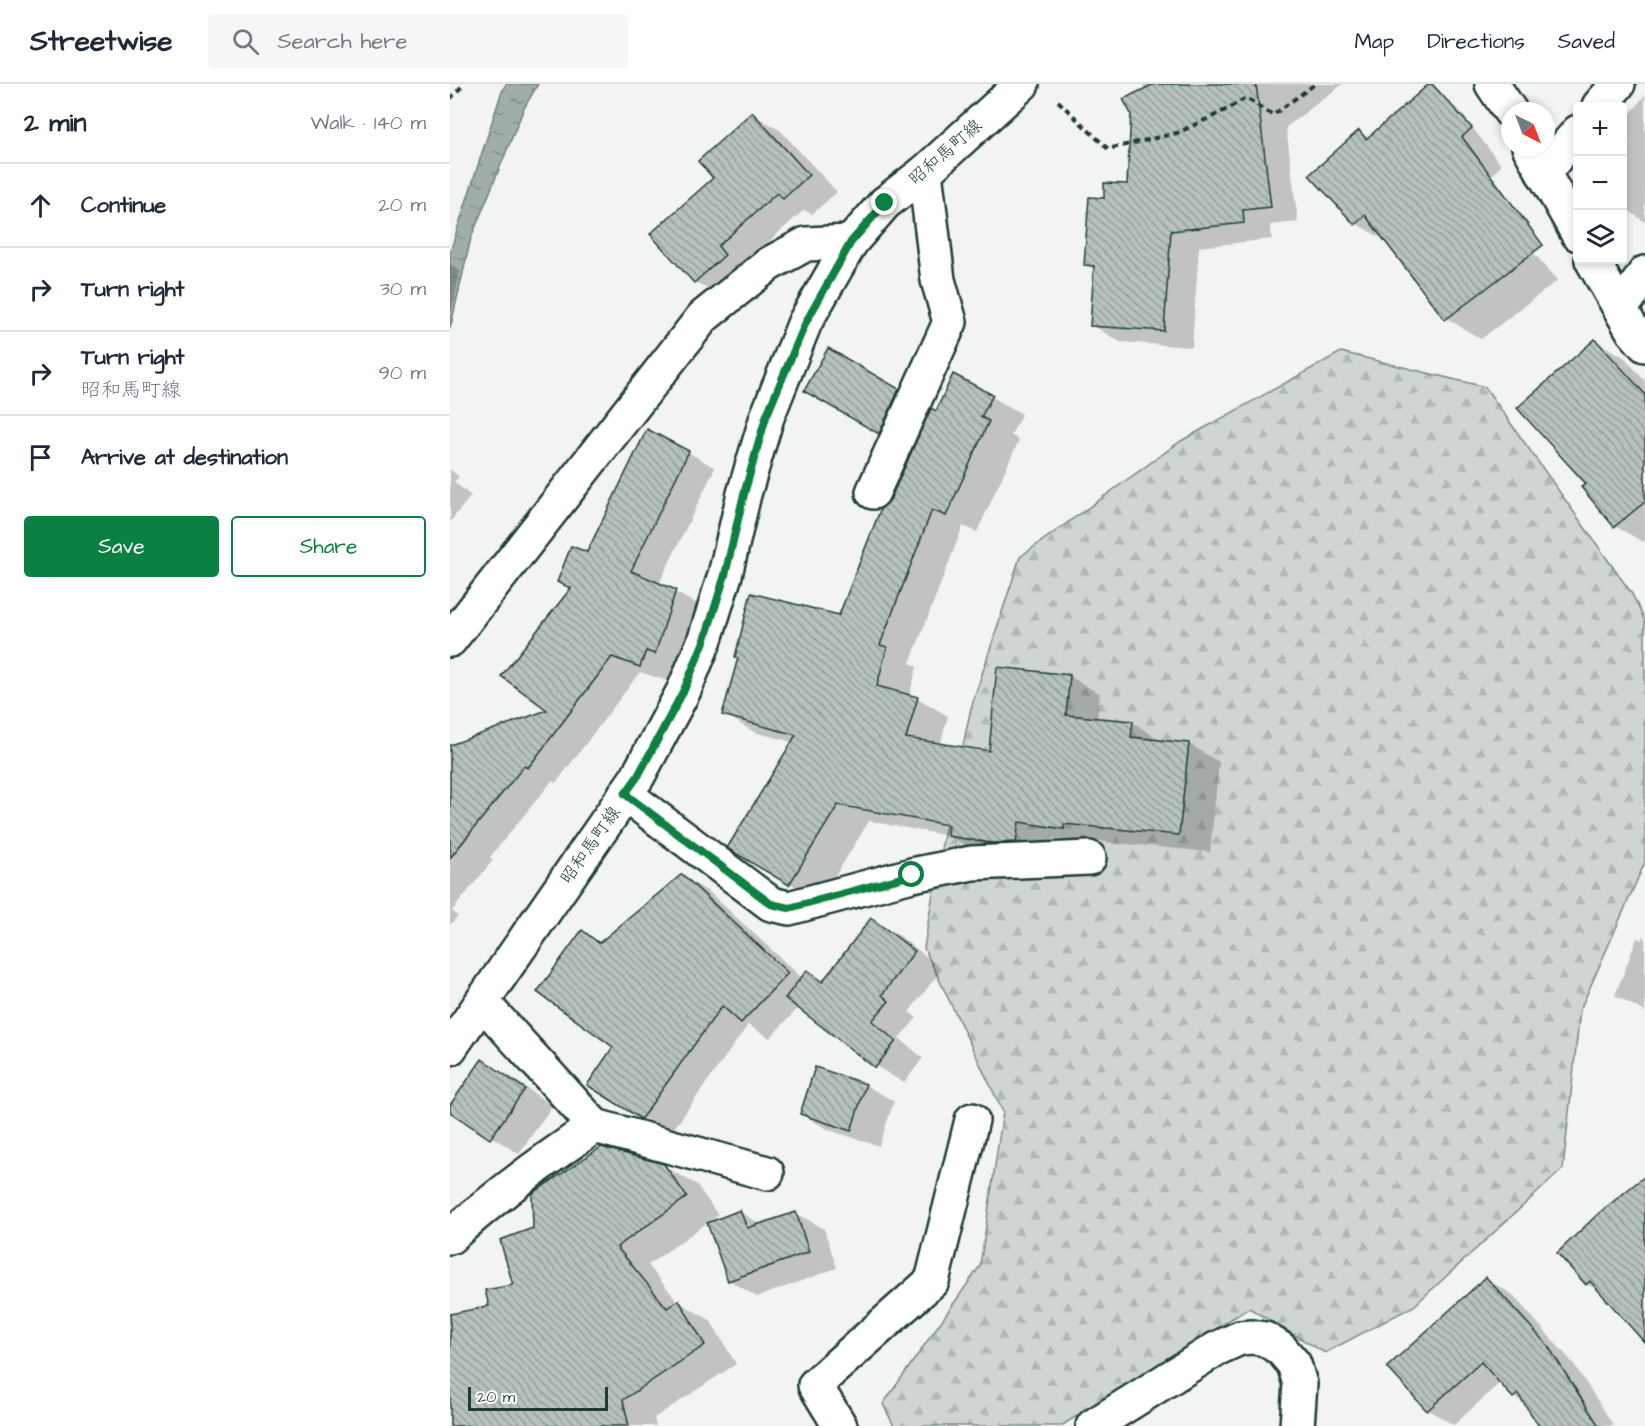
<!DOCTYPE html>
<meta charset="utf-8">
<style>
:root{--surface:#fff;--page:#f6f6f7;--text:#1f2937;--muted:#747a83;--line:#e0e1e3;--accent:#0b8043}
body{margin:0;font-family:"Architects Daughter","Klee One",sans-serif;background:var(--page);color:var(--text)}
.controls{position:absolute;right:18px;top:18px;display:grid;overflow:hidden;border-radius:6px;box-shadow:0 3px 9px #0003}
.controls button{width:54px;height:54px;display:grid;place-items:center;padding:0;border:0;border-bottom:2px solid var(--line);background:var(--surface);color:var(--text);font:30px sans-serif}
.compass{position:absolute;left:1051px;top:18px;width:54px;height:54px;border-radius:50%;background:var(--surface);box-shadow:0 3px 9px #0003;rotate:138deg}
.scale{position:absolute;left:18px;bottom:15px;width:140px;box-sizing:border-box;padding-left:6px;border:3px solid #1f3d34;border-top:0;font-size:16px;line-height:21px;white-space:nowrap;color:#1f3d34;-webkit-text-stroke:4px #fff;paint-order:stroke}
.stop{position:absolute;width:18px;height:18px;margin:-14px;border:4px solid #0b8043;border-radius:50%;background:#fff}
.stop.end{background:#0b8043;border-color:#fff;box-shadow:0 2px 6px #0008}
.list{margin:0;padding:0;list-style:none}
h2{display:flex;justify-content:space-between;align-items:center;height:78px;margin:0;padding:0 24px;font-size:26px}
h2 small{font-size:20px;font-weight:400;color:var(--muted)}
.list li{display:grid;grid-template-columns:39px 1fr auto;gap:18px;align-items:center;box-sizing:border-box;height:84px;padding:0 24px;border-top:2px solid var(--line)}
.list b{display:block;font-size:22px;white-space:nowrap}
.list p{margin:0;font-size:20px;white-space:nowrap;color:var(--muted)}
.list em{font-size:20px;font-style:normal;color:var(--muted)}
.actions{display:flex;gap:12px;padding:18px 24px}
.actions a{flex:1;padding:14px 0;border:2px solid var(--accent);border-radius:6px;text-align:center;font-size:21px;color:var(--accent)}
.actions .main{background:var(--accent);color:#fff}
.icon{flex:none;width:33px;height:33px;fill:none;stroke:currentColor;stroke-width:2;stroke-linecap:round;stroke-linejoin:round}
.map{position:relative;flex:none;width:1195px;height:1342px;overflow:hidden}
header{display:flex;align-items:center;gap:36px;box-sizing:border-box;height:84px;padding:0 30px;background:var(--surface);border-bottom:2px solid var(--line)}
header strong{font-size:28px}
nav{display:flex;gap:33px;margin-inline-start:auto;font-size:21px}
.search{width:420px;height:54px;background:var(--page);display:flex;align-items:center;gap:15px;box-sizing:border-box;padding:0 21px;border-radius:6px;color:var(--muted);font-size:22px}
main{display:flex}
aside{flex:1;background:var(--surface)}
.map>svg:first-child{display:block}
.forest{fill:url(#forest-firs);stroke:#768984;stroke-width:1.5}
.water{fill:url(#water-ripples);stroke:#6d807b;stroke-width:1.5}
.shadow{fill:#0003}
.building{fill:url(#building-back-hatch);stroke:#1f3d34;stroke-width:1.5}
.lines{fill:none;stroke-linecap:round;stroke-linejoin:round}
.street-casing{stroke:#1f3d34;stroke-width:38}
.secondary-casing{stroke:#1f3d34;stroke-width:38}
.path{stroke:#1f3d34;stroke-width:4;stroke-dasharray:6 4.5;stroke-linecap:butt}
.street{stroke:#fff;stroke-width:33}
.secondary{stroke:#fff;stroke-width:33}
.route{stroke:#0b8043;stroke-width:8}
.labels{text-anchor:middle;stroke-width:6;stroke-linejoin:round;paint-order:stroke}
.street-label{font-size:18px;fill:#1f3d34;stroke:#fff}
</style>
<header>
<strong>Streetwise</strong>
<div class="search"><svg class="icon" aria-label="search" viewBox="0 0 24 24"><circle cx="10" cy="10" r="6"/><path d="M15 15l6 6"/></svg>Search here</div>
<nav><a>Map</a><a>Directions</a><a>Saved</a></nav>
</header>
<main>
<aside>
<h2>2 min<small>Walk · 140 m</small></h2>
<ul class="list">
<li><svg class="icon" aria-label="ahead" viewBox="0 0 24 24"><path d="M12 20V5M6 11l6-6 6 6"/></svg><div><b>Continue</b></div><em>20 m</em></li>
<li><svg class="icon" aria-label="right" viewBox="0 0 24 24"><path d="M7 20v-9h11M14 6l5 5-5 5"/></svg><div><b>Turn right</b></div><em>30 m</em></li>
<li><svg class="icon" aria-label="right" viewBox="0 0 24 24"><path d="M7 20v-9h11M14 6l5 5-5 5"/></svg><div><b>Turn right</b><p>昭和馬町線</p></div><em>90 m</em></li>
<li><svg class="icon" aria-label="arrive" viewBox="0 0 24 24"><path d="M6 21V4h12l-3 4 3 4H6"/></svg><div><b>Arrive at destination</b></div></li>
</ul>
<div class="actions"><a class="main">Save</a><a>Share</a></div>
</aside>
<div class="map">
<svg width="1195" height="1342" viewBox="0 0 1195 1342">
<defs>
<pattern id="forest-firs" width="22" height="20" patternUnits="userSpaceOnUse" patternTransform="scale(1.5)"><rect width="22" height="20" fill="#ced5d3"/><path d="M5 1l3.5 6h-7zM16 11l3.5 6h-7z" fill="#b0b8b6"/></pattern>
<pattern id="water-ripples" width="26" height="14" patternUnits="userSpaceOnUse" patternTransform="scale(1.5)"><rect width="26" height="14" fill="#a1adaa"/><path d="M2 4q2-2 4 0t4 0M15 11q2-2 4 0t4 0" fill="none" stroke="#838e8b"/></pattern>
<pattern id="building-back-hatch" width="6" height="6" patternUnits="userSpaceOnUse" patternTransform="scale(1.5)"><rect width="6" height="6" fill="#b7c1bd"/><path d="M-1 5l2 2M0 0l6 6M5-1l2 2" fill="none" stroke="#949e9a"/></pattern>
</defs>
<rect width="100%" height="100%" fill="#f2f3f3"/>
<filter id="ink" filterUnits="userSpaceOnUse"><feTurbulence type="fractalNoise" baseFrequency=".0167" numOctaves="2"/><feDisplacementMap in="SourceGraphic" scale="12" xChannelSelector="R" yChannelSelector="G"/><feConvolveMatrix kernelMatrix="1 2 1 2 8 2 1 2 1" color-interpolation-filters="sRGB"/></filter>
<g filter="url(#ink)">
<!-- forest -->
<polygon class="forest" points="891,268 1035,303 1182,510 1195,537 1195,778 1130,926 1113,1085 964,1222 875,1269 799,1224 611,1342 444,1342 433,1320 530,1182 553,1028 474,864 488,779 521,624 570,473 731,357"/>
<!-- water -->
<polygon class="water" points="56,0 88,0 74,24 21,154 0,245 0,168 51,10"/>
<!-- shadow -->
<g class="shadow">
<polygon points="693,0 893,0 836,43 848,138 820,141 822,155 749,163 742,263 670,258 642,241 645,186 635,180 655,115 678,101 695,6"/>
<polygon points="974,6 1009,26 1051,81 1028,108 1108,196 1031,255 996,234 938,158 905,139 909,48 919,54"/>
<polygon points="1195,11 1195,138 1172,122 1172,67 1179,59 1172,54 1172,41"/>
<polygon points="302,30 330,46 387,108 362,130 354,126 295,179 274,214 245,198 203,150 265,94"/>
<polygon points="0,180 10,187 0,235"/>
<polygon points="1145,257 1174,273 1195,297 1195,456 1193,458 1165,442 1138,400"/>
<polygon points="379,266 476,323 457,365 356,306"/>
<polygon points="542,313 572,330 561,351 569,356 527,448 513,442 460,579 467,583 459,612 467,614 498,632 490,661 540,669 619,592 650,610 647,635 682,638 713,658 739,660 769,678 760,768 645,757 644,761 600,754 597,775 529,769 499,752 419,737 370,817 340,799 343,658 304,648 274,630 390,533 441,417 487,329"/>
<polygon points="238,368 265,384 209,500 253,523 232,584 224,582 218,597 190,588 106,699 102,697 40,773 43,776 2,827 8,832 0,841 0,663 100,626 122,505 109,497 138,470"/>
<polygon points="0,385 9,393 4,398 21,412 0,438"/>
<polygon points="232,792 260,809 352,894 357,888 374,898 422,836 450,852 492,885 459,928 467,934 449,954 473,974 454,999 426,982 349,923 320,954 298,941 220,1050 139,1001 165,963 133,848 151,859"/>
<polygon points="1195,850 1195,928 1165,911 1187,854 1192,856"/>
<polygon points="33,977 61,993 102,1022 69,1070 0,1026 0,1023"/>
<polygon points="415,1001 444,1017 429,1062 379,1046 351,1030"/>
<polygon points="213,1082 246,1100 268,1131 198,1181 228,1218 260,1236 286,1280 204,1334 206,1342 5,1342 0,1323 0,1282 65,1203 85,1145"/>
<polygon points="1195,1094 1195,1257 1153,1209 1137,1200 1150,1130"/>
<polygon points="290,1128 312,1141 346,1129 374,1145 387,1184 307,1213 279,1196"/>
<polygon points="1036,1195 1062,1210 1123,1279 1164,1342 1091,1342 1076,1320 1064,1313 1051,1298 1004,1341 978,1326"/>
</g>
<!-- building -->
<g class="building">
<polygon points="704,0 806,0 821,123 793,126 794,139 721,147 714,247 640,242 644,182 634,181 639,113 654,114 654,99 677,100 681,30 673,15"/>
<polygon points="979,0 982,0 1022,44 1012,53 1093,161 995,236 915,131 905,141 859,91 909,46 916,55"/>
<polygon points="302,28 359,91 333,115 327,109 268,162 275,171 244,199 200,150 263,94 248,77"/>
<polygon points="1145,255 1195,310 1195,418 1164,443 1131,403 1136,400 1067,324"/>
<polygon points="378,264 449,305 429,350 354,307"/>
<polygon points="503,290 543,311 531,333 539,337 496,432 482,426 430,561 437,563 427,602 468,613 456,654 539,667 547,583 620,591 616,631 683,637 681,653 739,659 729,751 614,740 614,745 569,738 566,758 542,759 497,752 498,741 388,721 339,801 277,764 346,651 272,631 288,574 285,573 301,509 389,531 431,424 440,416 481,324 486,327"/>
<polygon points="197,345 239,367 181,487 226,506 205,570 196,567 190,583 162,573 78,684 74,682 0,774 0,661 97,626 51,592 121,504 107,498 121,462 137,468"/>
<polygon points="232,790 338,889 291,939 272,922 191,1035 137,1001 163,963 87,908 132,846 149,859"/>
<polygon points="421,834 465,867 432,911 439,917 422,937 446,957 425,984 335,914 357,886 372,898"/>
<polygon points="32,975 75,1005 40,1055 0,1028 0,1021"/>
<polygon points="365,983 416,1000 401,1047 350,1030"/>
<polygon points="151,1063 214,1080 237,1113 167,1163 217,1224 229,1216 255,1261 173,1316 179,1342 0,1342 0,1230 39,1222 35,1206 63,1201 50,1156 83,1144 82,1110"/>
<polygon points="1195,1092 1195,1259 1140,1197 1136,1201 1107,1169 1149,1129"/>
<polygon points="290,1126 297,1144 346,1128 359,1168 278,1197 257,1139"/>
<polygon points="1036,1193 1098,1262 1149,1342 1089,1342 1068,1310 1063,1314 1031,1278 977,1327 937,1283"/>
</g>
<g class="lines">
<defs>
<g id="street">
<polyline points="1042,0 1060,27"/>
<polyline points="1149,22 1168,0"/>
<polyline points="1079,63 1128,150"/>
<polyline points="1093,89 1128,48"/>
<polyline points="1142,176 1183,247 1195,261"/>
<polyline points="1171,225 1195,189"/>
<polyline points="423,408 500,238 488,196 475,88"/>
<polyline points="0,556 253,233 319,180 356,160 401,158"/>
<polyline points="175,710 321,820 339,824 462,791 522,779 639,774"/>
<polyline points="32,918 145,1042"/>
<path d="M 0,1153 C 45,1112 94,1076 145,1042 L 317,1089"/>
<polyline points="390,1342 365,1301 482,1197 522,1036"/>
<polyline points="643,1342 766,1265 790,1254 802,1253 815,1255 831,1265 844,1280 850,1300 847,1342"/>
</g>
<polyline id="secondary" points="0,964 188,692 234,606 255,555 275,491 294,410 317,333 355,238 401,158 435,119 475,88 572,0"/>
</defs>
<!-- street casing -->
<use href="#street" class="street-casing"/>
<!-- secondary casing -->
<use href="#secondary" class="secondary-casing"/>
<!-- path -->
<g class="path">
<polyline points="0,15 14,0"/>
<polyline points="608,17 658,65 727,49 770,29 796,14 823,31 865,0"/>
</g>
<!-- street -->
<use href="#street" class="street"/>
<!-- secondary -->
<use href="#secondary" class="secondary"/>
</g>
</g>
<g class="lines" filter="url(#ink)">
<!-- route -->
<polyline class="route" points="435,119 401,158 356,238 316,333 294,410 275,491 255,555 234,606 188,692 175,710 321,820 339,824 462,791"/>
</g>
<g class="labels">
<!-- street labels -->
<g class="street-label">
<text transform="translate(495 68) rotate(-41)" y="6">昭和馬町線</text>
<text transform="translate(140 761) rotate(-55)" y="6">昭和馬町線</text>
</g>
</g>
</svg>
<div class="controls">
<button>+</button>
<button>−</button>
<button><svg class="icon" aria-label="layers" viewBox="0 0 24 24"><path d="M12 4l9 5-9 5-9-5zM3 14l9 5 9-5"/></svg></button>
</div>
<svg class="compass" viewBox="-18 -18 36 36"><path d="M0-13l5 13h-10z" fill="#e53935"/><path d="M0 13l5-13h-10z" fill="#747a83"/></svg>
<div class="scale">20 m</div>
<div class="stop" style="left:462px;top:791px"></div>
<div class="stop end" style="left:435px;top:119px"></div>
</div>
</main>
